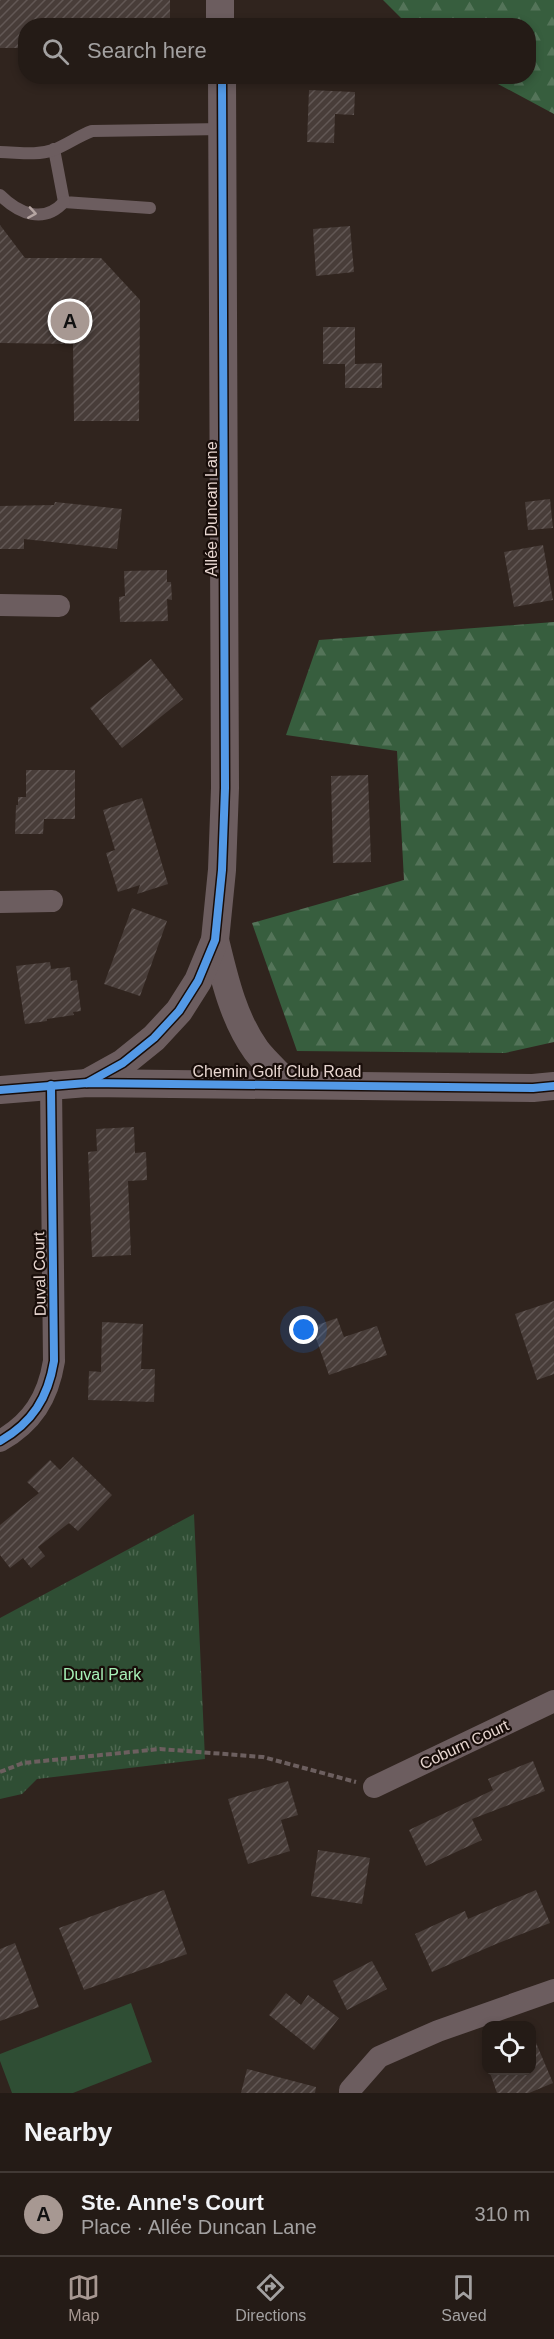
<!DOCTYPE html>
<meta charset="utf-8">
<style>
:root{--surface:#241b16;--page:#302823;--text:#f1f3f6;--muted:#a3a1a1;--line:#413935;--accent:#a79892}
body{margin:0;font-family:Helvetica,sans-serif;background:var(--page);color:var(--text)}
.controls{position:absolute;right:18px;bottom:18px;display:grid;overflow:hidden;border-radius:12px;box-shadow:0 3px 9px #0003}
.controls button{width:54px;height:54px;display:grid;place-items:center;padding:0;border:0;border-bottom:2px solid var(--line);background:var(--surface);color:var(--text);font:30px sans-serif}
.you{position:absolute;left:304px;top:1330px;width:21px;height:21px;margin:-15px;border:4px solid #fff;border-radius:50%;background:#1a73e8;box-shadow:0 0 0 9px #1a73e833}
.badge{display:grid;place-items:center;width:39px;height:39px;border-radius:50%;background:var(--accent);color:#111;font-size:20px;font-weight:700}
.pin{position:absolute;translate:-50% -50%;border:3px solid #fff;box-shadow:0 2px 6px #0006}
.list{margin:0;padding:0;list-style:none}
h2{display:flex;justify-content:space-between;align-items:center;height:78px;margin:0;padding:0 24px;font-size:26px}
h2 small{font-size:20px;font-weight:400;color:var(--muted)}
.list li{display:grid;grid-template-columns:39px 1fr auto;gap:18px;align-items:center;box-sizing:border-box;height:84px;padding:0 24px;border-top:2px solid var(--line)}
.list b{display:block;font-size:22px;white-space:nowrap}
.list p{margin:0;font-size:20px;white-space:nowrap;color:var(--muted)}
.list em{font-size:20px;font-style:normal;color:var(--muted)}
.icon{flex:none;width:33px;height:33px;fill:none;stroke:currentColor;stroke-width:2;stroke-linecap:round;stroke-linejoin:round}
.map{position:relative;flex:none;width:554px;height:2093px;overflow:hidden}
.search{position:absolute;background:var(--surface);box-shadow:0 3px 9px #0003;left:18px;right:18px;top:18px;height:66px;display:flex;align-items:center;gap:15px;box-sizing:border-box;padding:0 21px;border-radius:24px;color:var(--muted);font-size:22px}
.sheet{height:162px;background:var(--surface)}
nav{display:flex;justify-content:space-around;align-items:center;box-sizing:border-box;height:84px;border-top:2px solid var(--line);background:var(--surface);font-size:16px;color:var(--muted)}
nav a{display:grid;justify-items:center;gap:3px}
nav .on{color:var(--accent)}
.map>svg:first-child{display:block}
.grass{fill:url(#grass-tufts)}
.forest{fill:url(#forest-firs)}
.pitch{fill:#2f4e34}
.building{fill:url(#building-hatch)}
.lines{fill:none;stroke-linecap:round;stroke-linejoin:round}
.path{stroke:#6c5f5f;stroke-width:4;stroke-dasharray:6 3;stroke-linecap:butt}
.service{stroke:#6c5d5f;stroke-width:12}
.minor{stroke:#6c5d5f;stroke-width:22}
.tertiary{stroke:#6c5d5f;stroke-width:28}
.cycleway-casing{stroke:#180d09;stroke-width:11}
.cycleway{stroke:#5399e6;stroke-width:8}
.oneway{stroke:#b6a6a3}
.labels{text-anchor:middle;stroke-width:4.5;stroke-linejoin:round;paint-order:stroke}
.street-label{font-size:16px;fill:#e7d6d0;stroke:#180d09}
.park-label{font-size:16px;fill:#a7f0b7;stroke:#180d09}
</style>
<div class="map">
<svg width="554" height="2093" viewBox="0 0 554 2093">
<defs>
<pattern id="grass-tufts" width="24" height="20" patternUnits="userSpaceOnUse" patternTransform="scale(1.5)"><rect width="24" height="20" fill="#2f4e34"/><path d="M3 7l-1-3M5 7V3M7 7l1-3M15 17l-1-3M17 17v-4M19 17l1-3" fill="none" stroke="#4d6750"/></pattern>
<pattern id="forest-firs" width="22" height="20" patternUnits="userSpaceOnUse" patternTransform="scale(1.5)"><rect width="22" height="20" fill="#375e3e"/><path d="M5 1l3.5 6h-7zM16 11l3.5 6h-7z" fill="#547459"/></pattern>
<pattern id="building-hatch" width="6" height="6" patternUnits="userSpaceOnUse" patternTransform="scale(1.5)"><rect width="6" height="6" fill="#483d39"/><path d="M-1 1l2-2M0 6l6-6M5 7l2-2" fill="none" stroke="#625855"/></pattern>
</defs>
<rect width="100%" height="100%" fill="#30241e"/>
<!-- grass -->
<polygon class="grass" points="194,1514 205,1759 37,1779 22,1794 0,1799 0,1618"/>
<!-- forest -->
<g class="forest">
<polygon points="383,0 554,0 554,114 485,77 528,76 528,26 408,25"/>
<polygon points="554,622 554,1042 505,1053 297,1051 252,923 404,880 397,751 286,735 319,640"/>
</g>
<!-- pitch -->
<polygon class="pitch" points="131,2003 152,2062 73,2093 12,2093 0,2061 0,2054"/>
<!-- building -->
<g class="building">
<polygon points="0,0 170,0 170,26 26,26 26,48 0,48"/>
<polygon points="309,90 355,92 354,115 335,114 334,143 307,142"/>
<polygon points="0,225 25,258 101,258 140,300 139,421 74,421 73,344 0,343"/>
<polygon points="350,226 354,272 316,276 313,229"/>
<polygon points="323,327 355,327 355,364 382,363 382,388 345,388 345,364 323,364"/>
<polygon points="550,499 553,528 528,530 525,502"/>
<polygon points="55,502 122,509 117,549 24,539 24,549 0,549 0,506 54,505"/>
<polygon points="543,545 553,600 514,607 504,552"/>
<polygon points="167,570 167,582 171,582 172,600 167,599 168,621 120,622 119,597 125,596 124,571"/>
<polygon points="151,659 183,699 122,748 90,708"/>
<polygon points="26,770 75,770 75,819 44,819 43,834 15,834 16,805 18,805 18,797 26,797"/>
<polygon points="368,775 371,862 333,863 331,776"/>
<polygon points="142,798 168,884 137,894 140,885 118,892 106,853 115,850 103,810"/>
<polygon points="132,908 167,921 140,996 104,984"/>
<polygon points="50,962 51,969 70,967 71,981 77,980 81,1011 73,1012 74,1015 47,1019 47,1021 25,1024 16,966"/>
<polygon points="134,1127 135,1153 146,1152 147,1180 128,1181 131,1255 92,1257 88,1152 97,1151 96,1129"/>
<polygon points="554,1301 554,1374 537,1380 515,1314"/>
<polygon points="337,1318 344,1337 377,1326 387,1355 329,1375 312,1327"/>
<polygon points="102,1322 143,1324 141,1369 155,1369 154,1402 88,1400 89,1371 101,1372"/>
<polygon points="73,1457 112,1495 78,1531 69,1523 38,1547 45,1556 31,1568 23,1558 10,1568 0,1555 0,1525 39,1493 27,1482 50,1460 60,1470"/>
<polygon points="533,1761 545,1791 472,1819 482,1840 426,1866 409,1830 493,1790 488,1779"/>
<polygon points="288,1781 298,1815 281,1820 290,1851 248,1864 228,1799"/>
<polygon points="318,1850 370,1858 362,1904 311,1896"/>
<polygon points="164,1890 187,1954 84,1990 59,1928"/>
<polygon points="536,1890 550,1923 496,1944 432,1972 415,1934 465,1911 468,1919"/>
<polygon points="15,1943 39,2007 0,2021 0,1949"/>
<polygon points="372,1961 387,1989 347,2010 333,1981"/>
<polygon points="286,1993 301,2005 308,1995 339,2018 314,2050 269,2015"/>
<polygon points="531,2031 553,2083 529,2093 497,2093 489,2070 531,2070"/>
<polygon points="247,2069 316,2087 315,2093 241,2093"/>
</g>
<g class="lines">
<!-- path -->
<polyline class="path" points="0,1772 23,1763 160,1749 263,1757 356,1782"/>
<!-- service -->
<g class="service">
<polyline points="54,149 64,202 150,208"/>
<path d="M 0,152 C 17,152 36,156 53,150 C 67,145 78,136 92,131 L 223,129"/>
<path d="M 0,195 C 19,214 44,224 64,202"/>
</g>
<!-- minor -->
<g class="minor">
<polyline points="0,605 59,606"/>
<polyline points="0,902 52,901"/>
<path d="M 0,1441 C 32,1423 48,1398 54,1361 L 51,1085"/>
<polyline points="374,1787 554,1701"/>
<polyline points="350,2093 350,2090 379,2057 438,2031 554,1990"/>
</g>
<!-- tertiary -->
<g class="tertiary">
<polyline points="220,0 220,26"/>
<path d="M 215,940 C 224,977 233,1018 256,1050 C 265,1062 278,1073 288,1084"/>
<polyline points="87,1083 123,1063 154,1038 179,1011 198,981 215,940 222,870 225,788 222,76"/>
<polyline points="0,1090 87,1083 533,1088 554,1086"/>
</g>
<defs>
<g id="cycleway">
<polyline points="87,1083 123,1063 154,1038 179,1011 198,981 215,940 222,870 225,788 222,76"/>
<polyline points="0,1090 87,1083 533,1088 554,1086"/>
<path d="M 0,1441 C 32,1423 48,1398 54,1361 L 51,1085"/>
</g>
</defs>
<!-- cycleway casing -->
<use href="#cycleway" class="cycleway-casing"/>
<!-- cycleway -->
<use href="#cycleway" class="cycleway"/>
</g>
<!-- one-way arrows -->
<defs><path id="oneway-chevron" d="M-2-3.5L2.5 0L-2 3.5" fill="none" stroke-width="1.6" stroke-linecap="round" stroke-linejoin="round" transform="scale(1.5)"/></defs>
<use class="oneway" href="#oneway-chevron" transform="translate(32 213) rotate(9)"/>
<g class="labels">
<!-- street labels -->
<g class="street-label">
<text transform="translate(211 509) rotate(-90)" y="6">Allée Duncan Lane</text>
<text x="277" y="1077">Chemin Golf Club Road</text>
<text transform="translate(39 1274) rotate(-91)" y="6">Duval Court</text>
<text transform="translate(464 1744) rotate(-25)" y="6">Coburn Court</text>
</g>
<!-- park labels -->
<g class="park-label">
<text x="102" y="1680">Duval Park</text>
</g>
</g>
</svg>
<div class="controls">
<button><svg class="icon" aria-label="locate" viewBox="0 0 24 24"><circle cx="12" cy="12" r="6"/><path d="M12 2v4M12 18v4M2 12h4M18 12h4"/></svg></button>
</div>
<div class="you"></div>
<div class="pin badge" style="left:70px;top:321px">A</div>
<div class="search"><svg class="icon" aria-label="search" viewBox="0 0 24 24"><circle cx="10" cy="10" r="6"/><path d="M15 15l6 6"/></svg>Search here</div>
</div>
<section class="sheet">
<h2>Nearby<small></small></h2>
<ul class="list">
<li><span class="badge">A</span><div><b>Ste. Anne's Court</b><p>Place · Allée Duncan Lane</p></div><em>310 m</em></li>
</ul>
</section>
<nav>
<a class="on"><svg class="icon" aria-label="map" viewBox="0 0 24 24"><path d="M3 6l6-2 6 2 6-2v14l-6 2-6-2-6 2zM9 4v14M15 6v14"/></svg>Map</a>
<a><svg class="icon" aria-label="directions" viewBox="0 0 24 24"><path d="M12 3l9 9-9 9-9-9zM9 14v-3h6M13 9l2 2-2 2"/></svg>Directions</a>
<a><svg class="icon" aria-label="saved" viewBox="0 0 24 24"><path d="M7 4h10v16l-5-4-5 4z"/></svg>Saved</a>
</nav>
